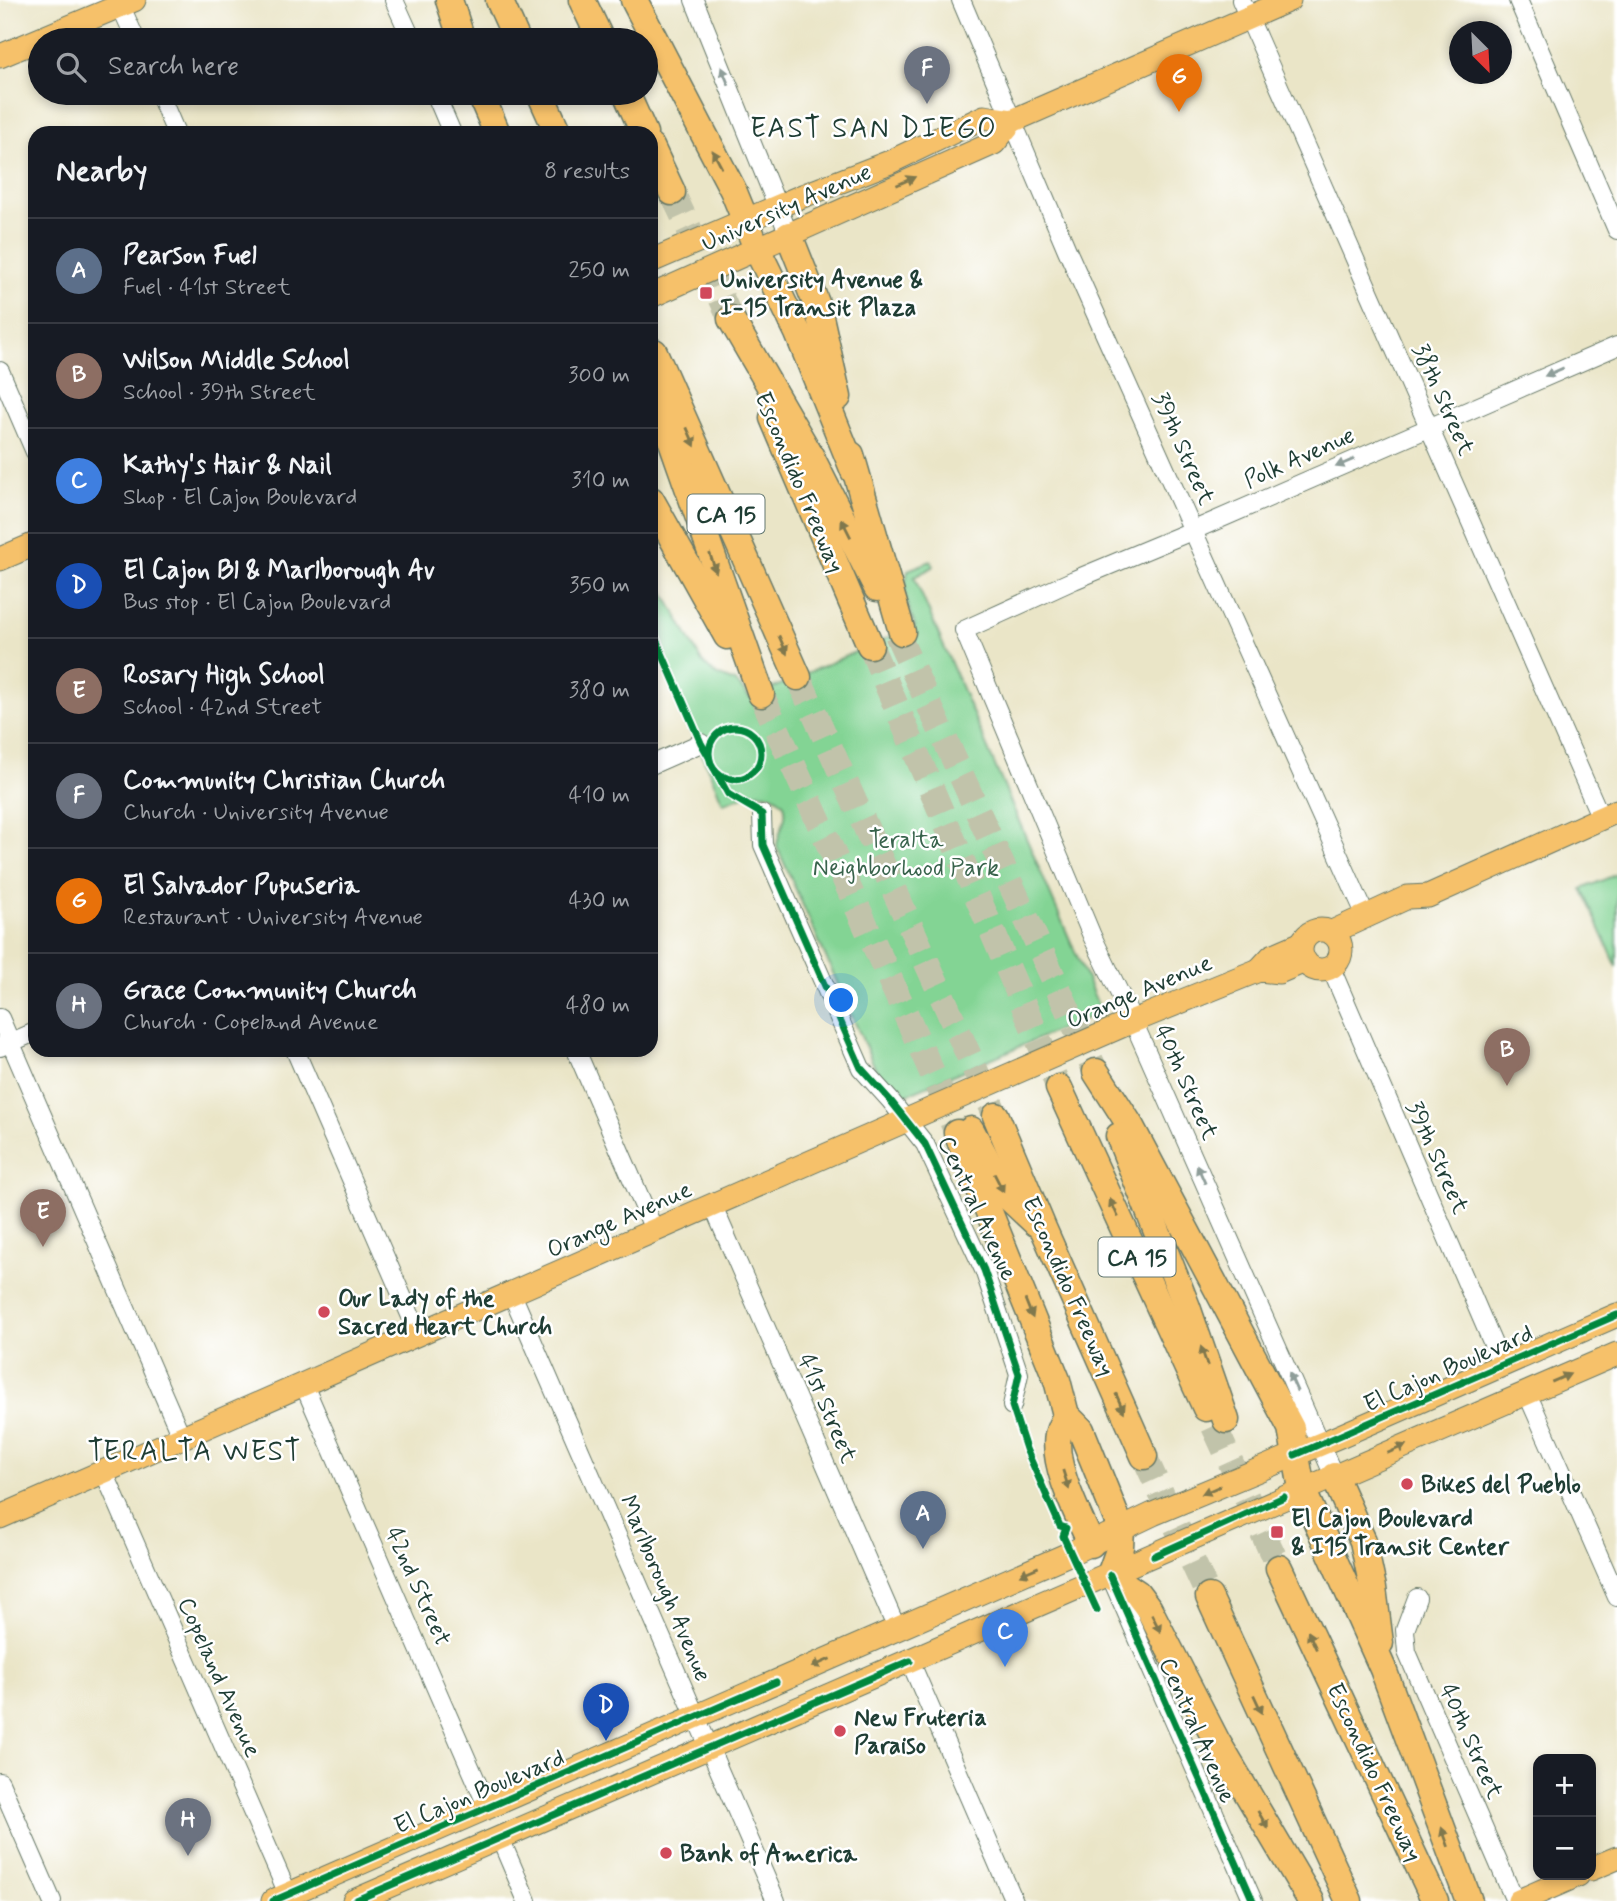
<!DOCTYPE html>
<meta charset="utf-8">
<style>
:root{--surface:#171b24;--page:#20242c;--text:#f1f3f6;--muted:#9ea1a6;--line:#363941;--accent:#d1495b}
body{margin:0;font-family:Mynerve,sans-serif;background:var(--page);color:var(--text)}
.controls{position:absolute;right:21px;bottom:21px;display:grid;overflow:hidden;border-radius:14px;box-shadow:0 4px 10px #0003}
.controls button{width:63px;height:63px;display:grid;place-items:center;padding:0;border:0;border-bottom:2px solid var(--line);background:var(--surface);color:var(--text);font:35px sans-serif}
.compass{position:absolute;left:1449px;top:21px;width:63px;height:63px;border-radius:50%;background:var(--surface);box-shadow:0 4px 10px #0003;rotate:156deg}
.you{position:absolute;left:842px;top:1001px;width:24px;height:24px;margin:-18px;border:5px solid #fff;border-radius:50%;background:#1a73e8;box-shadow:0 0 0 10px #1a73e833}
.badge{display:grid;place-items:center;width:46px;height:46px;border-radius:50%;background:var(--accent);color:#fff;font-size:23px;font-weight:700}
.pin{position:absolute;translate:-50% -58px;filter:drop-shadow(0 2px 4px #0008)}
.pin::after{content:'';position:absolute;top:37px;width:24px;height:21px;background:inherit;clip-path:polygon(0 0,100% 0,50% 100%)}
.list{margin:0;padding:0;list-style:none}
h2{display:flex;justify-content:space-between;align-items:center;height:91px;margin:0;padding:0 28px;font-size:30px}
h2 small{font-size:23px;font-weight:400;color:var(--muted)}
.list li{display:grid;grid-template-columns:46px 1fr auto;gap:21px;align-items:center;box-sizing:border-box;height:105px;padding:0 28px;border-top:2px solid var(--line)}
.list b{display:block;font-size:26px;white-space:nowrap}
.list p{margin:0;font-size:23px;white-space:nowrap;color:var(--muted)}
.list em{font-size:23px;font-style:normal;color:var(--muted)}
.icon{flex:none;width:38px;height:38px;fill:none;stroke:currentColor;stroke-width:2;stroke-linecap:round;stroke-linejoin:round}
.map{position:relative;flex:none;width:1617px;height:1901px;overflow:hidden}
.search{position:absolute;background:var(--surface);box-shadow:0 4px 10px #0003;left:28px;top:28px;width:630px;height:77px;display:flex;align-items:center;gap:18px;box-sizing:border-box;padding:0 24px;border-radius:38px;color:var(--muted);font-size:26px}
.panel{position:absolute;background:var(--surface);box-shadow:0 4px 10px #0003;left:28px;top:126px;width:630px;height:931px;border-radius:21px}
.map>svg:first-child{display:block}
.green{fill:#83d494;stroke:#518864;stroke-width:2}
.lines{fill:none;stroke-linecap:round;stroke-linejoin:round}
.highway-tunnel{stroke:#c1c3aa;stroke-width:26;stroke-dasharray:26 13;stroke-linecap:butt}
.minor-casing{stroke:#667867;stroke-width:20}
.major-casing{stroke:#667867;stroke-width:25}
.highway-casing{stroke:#667867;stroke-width:29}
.minor{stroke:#fff;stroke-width:18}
.major{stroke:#f6c16b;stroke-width:23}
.highway{stroke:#f6c16b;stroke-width:26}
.cycleway-casing{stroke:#fff;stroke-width:11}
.cycleway{stroke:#00873e;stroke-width:7}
.oneway{fill:#8f9e9a}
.oneway2{fill:#80784d}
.poi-dot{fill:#d1495b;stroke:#fff;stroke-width:2.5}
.labels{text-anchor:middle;stroke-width:5;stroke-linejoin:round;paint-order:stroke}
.shield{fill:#fff;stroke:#627771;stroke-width:2}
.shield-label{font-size:23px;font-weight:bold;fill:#1f3d34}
.street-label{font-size:24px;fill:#1f3d34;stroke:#fff}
.poi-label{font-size:24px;font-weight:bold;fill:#1f3d34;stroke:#fff;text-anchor:start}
.park-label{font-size:24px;fill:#38634c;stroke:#fff}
.quarter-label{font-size:28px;letter-spacing:2px;fill:#1f3d34;stroke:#fff}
</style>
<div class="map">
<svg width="1617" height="1901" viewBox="0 0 1617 1901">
<rect width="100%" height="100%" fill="#fff"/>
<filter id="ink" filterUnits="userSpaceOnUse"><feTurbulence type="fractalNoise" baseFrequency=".0143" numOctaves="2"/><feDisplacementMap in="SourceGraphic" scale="14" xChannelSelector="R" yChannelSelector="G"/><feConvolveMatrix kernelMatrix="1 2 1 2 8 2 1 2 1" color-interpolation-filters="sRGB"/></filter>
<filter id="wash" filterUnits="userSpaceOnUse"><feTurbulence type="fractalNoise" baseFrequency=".00686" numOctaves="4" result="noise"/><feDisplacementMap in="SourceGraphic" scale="28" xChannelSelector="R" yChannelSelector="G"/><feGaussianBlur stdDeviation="1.57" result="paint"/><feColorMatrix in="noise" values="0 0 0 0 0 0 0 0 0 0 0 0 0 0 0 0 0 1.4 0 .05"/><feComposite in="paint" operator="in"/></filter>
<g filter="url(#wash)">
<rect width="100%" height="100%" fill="#eae5c7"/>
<!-- green -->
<g class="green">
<path d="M 931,561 L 933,567 L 914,577 L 1101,1012 L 903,1096 L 880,1079 L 777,847 C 777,831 789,821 784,804 C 766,783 746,796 723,803 L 651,637 L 651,569 L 702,662 L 715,674 L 737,683 L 750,698 L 915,626 C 907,603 902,594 908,570 Z"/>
<polygon points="1617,874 1617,967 1582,889"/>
</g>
</g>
<g filter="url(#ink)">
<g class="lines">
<!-- highway-tunnel -->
<g class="highway-tunnel">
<polyline points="672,192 731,319"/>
<polyline points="897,634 1096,1072"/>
<polyline points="870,645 1059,1088"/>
<polyline points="798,677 996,1116"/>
<polyline points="761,694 935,1079 957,1133"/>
<polyline points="1214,1426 1279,1568"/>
<polyline points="1144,1456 1209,1597"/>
</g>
<defs>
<g id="minor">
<polyline points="118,0 136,40"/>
<polyline points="394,0 412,40"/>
<polyline points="694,0 789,235"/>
<polyline points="961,0 1067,250 1366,916"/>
<polyline points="1241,0 1601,818"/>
<polyline points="1518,0 1617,230"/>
<polyline points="159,93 176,133"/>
<polyline points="435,93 452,133"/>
<polyline points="0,371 35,452"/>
<polyline points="651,765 701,743"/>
<polyline points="762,814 763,845 861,1068 890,1100 925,1144 984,1270 1019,1374 1012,1406"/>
<polyline points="1331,968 1502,1365"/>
<polyline points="0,1018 182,1438"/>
<polyline points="0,1047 35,1032"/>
<polyline points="295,1050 419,1335"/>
<polyline points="576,1050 655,1232"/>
<polyline points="713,1206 897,1629"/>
<polyline points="512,1294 776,1901"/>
<polyline points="304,1385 488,1808"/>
<polyline points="1527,1393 1617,1597"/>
<polyline points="104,1472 291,1901"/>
<polyline points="1334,1476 1133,1021 1092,936 964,630 1074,580 1194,530 1617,346"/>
<polyline points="1110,1575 1253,1901"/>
<polyline points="1417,1598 1405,1630 1407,1652 1515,1901"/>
<polyline points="910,1661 1014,1901"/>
<polyline points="0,1782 52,1901"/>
<polyline points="500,1838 527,1901"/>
</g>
<g id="major">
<polyline points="0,56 134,0"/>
<polyline points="651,261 800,197 890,162 984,117 1012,121"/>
<polyline points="651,296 994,143 1012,121 1289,0"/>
<polyline points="0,559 35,544"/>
<circle cx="1321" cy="950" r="20"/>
<polyline points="1332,932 1408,897 1428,896 1617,811"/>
<polyline points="1259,970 1272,956 1302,943"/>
<polyline points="0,1517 1133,1021 1259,970 1279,972 1305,961"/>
<polyline points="1591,1869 1617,1858"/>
<polyline points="273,1901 1071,1553 1153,1514 1340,1436 1617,1315"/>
<polyline points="354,1901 1617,1354"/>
<polyline points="1519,1901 1578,1875"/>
</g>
<g id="highway">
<polyline points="449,0 462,40"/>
<polyline points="499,0 517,40"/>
<polyline points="582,0 601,40"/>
<polyline points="634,0 733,190 758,251 798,333 854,471"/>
<polyline points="480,93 497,133"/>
<polyline points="540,93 558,133"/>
<polyline points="626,93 644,133"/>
<polyline points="651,147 672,192"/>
<polyline points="789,235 818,308 838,397"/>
<polyline points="731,319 810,455 877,588"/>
<polyline points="654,352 798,677"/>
<polyline points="652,385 761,694"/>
<polyline points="773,418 870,645"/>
<polyline points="851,455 902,632"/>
<polyline points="651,500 727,636"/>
<polyline points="1096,1072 1130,1125 1291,1428 1302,1489 1383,1669 1469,1901"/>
<polyline points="1059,1088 1206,1408"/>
<polyline points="996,1116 1043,1228 1144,1456"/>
<polyline points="971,1130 1005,1194 1036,1223"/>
<polyline points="957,1133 1057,1380 1066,1415 1081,1430 1121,1529 1120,1547 1110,1575 1137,1593 1149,1609 1216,1740 1311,1901"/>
<polyline points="1119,1136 1187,1307 1226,1420"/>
<path d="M 1066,1415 C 1064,1421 1059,1428 1058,1435 C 1052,1466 1079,1516 1091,1544"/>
<polyline points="1334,1476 1363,1541 1373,1588 1380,1643"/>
<polyline points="1279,1568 1435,1901"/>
<polyline points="1209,1597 1349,1901"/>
</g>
</defs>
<!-- minor casing -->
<use href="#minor" class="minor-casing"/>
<!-- major casing -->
<use href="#major" class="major-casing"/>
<!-- highway casing -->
<use href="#highway" class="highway-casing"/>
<!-- minor -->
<use href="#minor" class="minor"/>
<!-- major -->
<use href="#major" class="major"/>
<!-- highway -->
<use href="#highway" class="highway"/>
<defs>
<g id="cycleway">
<polyline points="651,628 701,743 709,757"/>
<circle cx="735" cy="753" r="26"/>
<polyline points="715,770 728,794 762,814 763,845 861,1068 890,1100 925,1144 984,1270 1019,1374 1012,1406 1026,1449 1060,1526 1066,1528 1063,1536 1097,1610"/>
<polyline points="1295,1455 1617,1315"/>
<polyline points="1154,1556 1284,1497"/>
<polyline points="1110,1575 1253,1901"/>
<polyline points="273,1901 776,1682"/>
<polyline points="354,1901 910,1661"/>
</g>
</defs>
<!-- cycleway casing -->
<use href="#cycleway" class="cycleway-casing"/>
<!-- cycleway -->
<use href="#cycleway" class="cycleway"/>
</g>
<!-- one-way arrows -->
<defs><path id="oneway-solid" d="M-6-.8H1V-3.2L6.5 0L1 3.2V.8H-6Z" transform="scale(1.75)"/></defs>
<g class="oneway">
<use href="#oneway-solid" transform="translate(725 76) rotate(-112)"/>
<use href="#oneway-solid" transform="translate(1554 372) rotate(157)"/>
<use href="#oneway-solid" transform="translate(1345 463) rotate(157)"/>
<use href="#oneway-solid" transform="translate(1201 1174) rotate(-114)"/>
<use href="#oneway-solid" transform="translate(1293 1382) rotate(-114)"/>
</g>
<g class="oneway2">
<use href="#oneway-solid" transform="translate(717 159) rotate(-118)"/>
<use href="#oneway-solid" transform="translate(906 181) rotate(-24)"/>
<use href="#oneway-solid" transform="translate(691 437) rotate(66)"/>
<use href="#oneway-solid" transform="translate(846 528) rotate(-117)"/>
<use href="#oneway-solid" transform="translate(713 563) rotate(71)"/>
<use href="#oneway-solid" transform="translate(783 645) rotate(66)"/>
<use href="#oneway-solid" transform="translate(999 1183) rotate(63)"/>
<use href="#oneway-solid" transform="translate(1114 1208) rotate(-115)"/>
<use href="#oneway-solid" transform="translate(1029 1309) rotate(68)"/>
<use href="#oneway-solid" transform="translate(1204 1356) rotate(-109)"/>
<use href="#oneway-solid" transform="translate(1561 1378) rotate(-23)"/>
<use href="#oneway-solid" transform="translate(1120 1403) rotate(66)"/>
<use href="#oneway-solid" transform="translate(1397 1449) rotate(-24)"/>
<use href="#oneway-solid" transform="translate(1066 1480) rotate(72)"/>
<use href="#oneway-solid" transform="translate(1211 1490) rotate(157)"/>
<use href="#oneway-solid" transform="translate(1029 1571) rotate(157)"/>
<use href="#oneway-solid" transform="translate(1156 1623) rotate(63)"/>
<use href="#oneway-solid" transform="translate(1312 1640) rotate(-115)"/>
<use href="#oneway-solid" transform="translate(821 1663) rotate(156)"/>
<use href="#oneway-solid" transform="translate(1258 1704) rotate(65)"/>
<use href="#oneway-solid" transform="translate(1263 1820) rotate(60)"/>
<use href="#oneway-solid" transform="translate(1445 1837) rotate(-110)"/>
</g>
</g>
<!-- markers -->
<g class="poi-dot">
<rect x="699" y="286" width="14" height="14" rx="3.5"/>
<circle cx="324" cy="1312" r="7"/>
<circle cx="1407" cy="1484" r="7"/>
<rect x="1270" y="1525" width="14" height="14" rx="3.5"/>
<circle cx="840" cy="1731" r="7"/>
<circle cx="666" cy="1853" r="7"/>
</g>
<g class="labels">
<!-- shield labels -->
<g class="shield">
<rect x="687.5" y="494.5" width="77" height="39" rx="5"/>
<rect x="1098.5" y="1237.5" width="77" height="39" rx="5"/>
</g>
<g class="shield-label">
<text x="726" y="522">CA 15</text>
<text x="1137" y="1265">CA 15</text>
</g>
<!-- street labels -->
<g class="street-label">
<text transform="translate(786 207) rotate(-24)" y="8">University Avenue</text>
<text transform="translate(1444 399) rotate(66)" y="8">38th Street</text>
<text transform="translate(1184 448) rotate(66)" y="8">39th Street</text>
<text transform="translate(1299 457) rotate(-24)" y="8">Polk Avenue</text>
<text transform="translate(800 482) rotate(67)" y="8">Escondido Freeway</text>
<text transform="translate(1139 991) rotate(-23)" y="8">Orange Avenue</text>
<text transform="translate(1187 1082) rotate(66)" y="8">40th Street</text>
<text transform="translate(1438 1157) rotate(66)" y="8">39th Street</text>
<text transform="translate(978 1208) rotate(65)" y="8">Central Avenue</text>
<text transform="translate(619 1219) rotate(-24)" y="8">Orange Avenue</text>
<text transform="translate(1069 1286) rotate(66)" y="8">Escondido Freeway</text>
<text transform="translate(1448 1368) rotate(-24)" y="8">El Cajon Boulevard</text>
<text transform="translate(828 1408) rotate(67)" y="8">41st Street</text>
<text transform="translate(419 1586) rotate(66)" y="8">42nd Street</text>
<text transform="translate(666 1588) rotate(67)" y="8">Marlborough Avenue</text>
<text transform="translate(220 1677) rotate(66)" y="8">Copeland Avenue</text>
<text transform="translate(1198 1730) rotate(66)" y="8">Central Avenue</text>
<text transform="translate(1472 1741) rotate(66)" y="8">40th Street</text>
<text transform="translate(1375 1772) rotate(65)" y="8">Escondido Freeway</text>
<text transform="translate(479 1791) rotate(-23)" y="8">El Cajon Boulevard</text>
</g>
<!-- poi labels -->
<g class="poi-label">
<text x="720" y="287">University Avenue &amp;<tspan x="720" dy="28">I-15 Transit Plaza</tspan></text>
<text x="338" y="1306">Our Lady of the<tspan x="338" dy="28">Sacred Heart Church</tspan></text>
<text x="1421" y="1492">Bikes del Pueblo</text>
<text x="1291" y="1526">El Cajon Boulevard<tspan x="1291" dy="28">&amp; I15 Transit Center</tspan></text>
<text x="854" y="1725">New Fruteria<tspan x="854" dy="28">Paraiso</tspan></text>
<text x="680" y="1861">Bank of America</text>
</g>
<!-- park labels -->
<g class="park-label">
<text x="906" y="847">Teralta<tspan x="906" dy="28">Neighborhood Park</tspan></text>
</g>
<!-- quarter labels -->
<g class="quarter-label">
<text x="874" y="137">EAST SAN DIEGO</text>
<text x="195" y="1460">TERALTA WEST</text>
</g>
</g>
</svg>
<div class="controls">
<button>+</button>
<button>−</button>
</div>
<svg class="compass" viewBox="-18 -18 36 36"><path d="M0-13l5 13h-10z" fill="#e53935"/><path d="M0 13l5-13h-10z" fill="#9ea1a6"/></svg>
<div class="you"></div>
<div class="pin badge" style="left:923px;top:1549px;background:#5c6f8a">A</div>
<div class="pin badge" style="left:1507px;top:1086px;background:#8d6e63">B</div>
<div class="pin badge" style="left:1005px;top:1667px;background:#3f7fe0">C</div>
<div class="pin badge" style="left:606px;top:1741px;background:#1a4fb4">D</div>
<div class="pin badge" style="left:43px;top:1247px;background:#8d6e63">E</div>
<div class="pin badge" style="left:927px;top:104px;background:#6b7280">F</div>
<div class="pin badge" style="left:1179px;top:112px;background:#e8710a">G</div>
<div class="pin badge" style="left:188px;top:1856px;background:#6b7280">H</div>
<div class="search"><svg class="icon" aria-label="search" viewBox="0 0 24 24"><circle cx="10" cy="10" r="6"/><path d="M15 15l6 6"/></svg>Search here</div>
<section class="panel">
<h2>Nearby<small>8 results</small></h2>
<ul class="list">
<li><span class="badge" style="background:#5c6f8a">A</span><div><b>Pearson Fuel</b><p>Fuel · 41st Street</p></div><em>250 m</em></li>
<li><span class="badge" style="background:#8d6e63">B</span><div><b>Wilson Middle School</b><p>School · 39th Street</p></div><em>300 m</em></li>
<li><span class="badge" style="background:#3f7fe0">C</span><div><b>Kathy's Hair &amp; Nail</b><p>Shop · El Cajon Boulevard</p></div><em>310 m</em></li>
<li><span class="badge" style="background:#1a4fb4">D</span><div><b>El Cajon Bl &amp; Marlborough Av</b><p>Bus stop · El Cajon Boulevard</p></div><em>350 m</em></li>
<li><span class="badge" style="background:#8d6e63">E</span><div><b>Rosary High School</b><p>School · 42nd Street</p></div><em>380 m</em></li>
<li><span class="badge" style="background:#6b7280">F</span><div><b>Community Christian Church</b><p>Church · University Avenue</p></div><em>410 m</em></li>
<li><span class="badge" style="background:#e8710a">G</span><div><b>El Salvador Pupuseria</b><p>Restaurant · University Avenue</p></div><em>430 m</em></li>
<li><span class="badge" style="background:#6b7280">H</span><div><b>Grace Community Church</b><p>Church · Copeland Avenue</p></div><em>480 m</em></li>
</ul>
</section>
</div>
